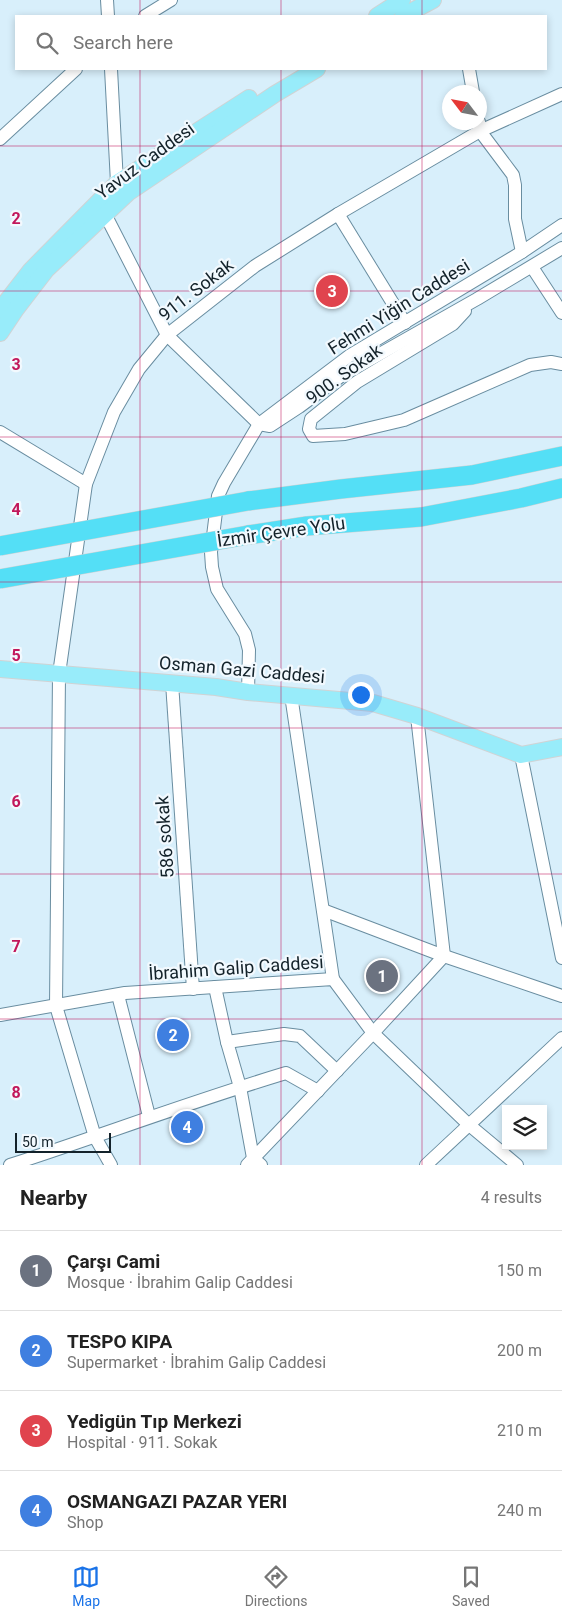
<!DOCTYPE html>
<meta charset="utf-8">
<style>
:root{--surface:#fff;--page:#f2f2f2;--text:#222;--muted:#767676;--line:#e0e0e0;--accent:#1a73e8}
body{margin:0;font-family:Roboto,sans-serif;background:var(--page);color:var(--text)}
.controls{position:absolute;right:15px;bottom:15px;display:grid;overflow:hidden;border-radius:0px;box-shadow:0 2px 8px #0003}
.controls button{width:45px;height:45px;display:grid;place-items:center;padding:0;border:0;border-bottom:1px solid var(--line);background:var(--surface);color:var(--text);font:25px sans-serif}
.compass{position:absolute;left:442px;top:85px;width:45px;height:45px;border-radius:50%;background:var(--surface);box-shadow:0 2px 8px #0003;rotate:302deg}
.scale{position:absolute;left:15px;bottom:12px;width:96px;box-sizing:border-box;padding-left:5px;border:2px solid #13222a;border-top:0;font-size:14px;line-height:18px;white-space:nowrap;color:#13222a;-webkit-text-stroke:4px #f2f9fe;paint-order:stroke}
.you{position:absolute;left:360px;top:694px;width:18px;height:18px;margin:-12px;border:4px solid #fff;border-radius:50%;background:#1a73e8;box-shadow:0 0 0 8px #1a73e833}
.badge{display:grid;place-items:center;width:32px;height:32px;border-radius:50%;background:var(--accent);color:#fff;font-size:16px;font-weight:700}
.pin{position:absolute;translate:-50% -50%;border:2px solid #fff;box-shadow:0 1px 5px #0006}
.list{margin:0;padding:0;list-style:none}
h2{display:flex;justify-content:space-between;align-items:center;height:65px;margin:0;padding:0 20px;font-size:21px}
h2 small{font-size:16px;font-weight:400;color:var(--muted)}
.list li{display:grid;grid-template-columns:32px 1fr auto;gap:15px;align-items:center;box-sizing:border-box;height:80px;padding:0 20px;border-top:1px solid var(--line)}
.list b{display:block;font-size:19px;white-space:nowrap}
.list p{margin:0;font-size:16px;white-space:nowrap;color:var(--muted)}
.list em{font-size:16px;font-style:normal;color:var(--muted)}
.icon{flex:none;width:28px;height:28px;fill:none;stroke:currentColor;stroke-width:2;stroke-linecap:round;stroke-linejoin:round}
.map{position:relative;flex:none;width:562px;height:1165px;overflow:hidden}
.search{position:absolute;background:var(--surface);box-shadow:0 2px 8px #0003;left:15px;right:15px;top:15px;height:55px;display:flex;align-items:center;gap:12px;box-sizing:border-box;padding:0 18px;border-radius:0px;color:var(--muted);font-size:19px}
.sheet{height:385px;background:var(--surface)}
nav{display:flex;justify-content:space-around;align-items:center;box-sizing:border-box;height:70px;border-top:1px solid var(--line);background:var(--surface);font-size:14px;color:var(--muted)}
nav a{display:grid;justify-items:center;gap:2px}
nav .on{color:var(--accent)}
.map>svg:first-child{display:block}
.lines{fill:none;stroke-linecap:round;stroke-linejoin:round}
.minor-casing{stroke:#698da0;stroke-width:14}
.major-casing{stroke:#d0d3d4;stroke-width:18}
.highway-casing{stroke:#d0d3d4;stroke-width:20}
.minor{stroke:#fff;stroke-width:12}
.major{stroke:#98ecfa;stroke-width:16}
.highway{stroke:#54dff6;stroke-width:19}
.highway-bridge-casing{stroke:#d0d3d4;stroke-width:20;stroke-linecap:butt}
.highway-bridge{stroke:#54dff6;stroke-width:19}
.grid{fill:none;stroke:#c2185b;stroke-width:1;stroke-opacity:0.55}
.labels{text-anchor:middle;stroke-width:4.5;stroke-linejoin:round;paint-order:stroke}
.street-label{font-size:18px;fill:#13222a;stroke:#f2f9fe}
.grid-label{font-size:16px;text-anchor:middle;font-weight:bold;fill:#c2185b;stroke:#f2f9fe;stroke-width:4.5;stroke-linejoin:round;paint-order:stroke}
</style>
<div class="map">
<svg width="562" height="1165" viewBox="0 0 562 1165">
<rect width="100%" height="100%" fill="#d8effb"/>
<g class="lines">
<defs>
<g id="minor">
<polyline points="107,0 108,16"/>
<polyline points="145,16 171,0"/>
<polyline points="111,69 117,183"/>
<polyline points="469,69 473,92"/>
<polyline points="479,122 480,131 513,175 515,185 515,219 522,252"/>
<polyline points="0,139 76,69"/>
<polyline points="105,214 167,335 259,424 270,426 299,407 341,376 477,299 562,248"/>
<polyline points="338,214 405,323"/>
<polyline points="532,267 562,313"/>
<polyline points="465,311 453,324 357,382 311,419 309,429 313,436 345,434 404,420 530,365 551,362 562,364"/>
<polyline points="0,432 86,484"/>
<polyline points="172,683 193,989"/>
<polyline points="248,692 249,650 245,634 217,589 212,567 211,552 218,496 224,483 259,424 349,356 522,252 562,225"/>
<polyline points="291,695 333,979"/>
<polyline points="521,755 562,958"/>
<polyline points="323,910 444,956 417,716"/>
<polyline points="215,987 227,1042 240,1087 253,1158 261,1165"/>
<polyline points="118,995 149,1116"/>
<polyline points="0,1015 125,993 333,979 373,1033 468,1124 517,1165"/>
<polyline points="227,1042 284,1034 300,1036 337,1071"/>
<path d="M 10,1165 C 102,1135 193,1101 286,1073 L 318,1091"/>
<polyline points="111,1165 95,1137 56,1006 59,674 86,484 114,412 139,369 167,335 255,266 338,214 480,131 562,94"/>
<polyline points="247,1165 373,1033 444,956 562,996"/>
<polyline points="426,1165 562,1038"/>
</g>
<g id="major">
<polyline points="377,16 402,0"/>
<polyline points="403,16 433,0"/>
<polyline points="0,310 31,270 117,183 249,98"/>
<polyline points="0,333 16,309 46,270 129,192 275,94 317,69"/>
<polyline points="0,669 216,687 248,692 373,703 417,716 521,755 562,747"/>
</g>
<g id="highway">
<polyline points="248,501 341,489 472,475 562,456"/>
<polyline points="248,535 307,526 421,517 521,498 562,488"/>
</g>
</defs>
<!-- minor casing -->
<use href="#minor" class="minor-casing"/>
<!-- major casing -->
<use href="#major" class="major-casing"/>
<!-- highway casing -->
<use href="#highway" class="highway-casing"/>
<!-- minor -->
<use href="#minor" class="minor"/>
<!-- major -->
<use href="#major" class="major"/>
<!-- highway -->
<use href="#highway" class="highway"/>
<defs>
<g id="highway-bridge">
<polyline points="0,546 248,501"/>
<polyline points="0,579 248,535"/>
</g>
</defs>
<!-- highway-bridge casing -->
<use href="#highway-bridge" class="highway-bridge-casing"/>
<!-- highway-bridge -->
<use href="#highway-bridge" class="highway-bridge"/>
</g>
<!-- grid -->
<path class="grid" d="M 140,0 L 140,16M 281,0 L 281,16M 422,0 L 422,16M 140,69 L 140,1165M 281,69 L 281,1165M 422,69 L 422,1165M 0,146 L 562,146M 0,291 L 562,291M 0,437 L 562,437M 0,582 L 562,582M 0,728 L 562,728M 0,874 L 562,874M 0,1019 L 562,1019"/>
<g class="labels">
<!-- street labels -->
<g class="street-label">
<text transform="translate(145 161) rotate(-36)" y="6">Yavuz Caddesi</text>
<text transform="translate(196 290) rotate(-38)" y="6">911. Sokak</text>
<text transform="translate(399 307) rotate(-32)" y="6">Fehmi Yiğin Caddesi</text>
<text transform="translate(344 374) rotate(-36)" y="6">900. Sokak</text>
<text transform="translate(281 532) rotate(-8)" y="6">İzmir Çevre Yolu</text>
<text transform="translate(242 670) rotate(5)" y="6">Osman Gazi Caddesi</text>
<text transform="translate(165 837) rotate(-94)" y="6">586 sokak</text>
<text transform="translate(236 968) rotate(-4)" y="6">İbrahim Galip Caddesi</text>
</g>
</g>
<g class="grid-label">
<text x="16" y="224">2</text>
<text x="16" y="370">3</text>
<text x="16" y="515">4</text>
<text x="16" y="661">5</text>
<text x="16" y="807">6</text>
<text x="16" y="952">7</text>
<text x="16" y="1098">8</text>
</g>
</svg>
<div class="controls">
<button><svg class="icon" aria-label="layers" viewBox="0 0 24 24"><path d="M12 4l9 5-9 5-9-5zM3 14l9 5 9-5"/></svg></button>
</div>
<svg class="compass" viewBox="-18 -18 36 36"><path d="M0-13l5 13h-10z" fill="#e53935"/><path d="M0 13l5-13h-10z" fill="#767676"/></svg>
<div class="scale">50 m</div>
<div class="you"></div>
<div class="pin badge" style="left:382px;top:976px;background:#6b7280">1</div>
<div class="pin badge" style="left:173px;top:1035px;background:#3f7fe0">2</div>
<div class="pin badge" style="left:332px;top:291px;background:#e0444e">3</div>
<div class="pin badge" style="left:187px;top:1127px;background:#3f7fe0">4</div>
<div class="search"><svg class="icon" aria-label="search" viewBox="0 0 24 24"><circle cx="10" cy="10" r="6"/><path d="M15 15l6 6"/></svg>Search here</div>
</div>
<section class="sheet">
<h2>Nearby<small>4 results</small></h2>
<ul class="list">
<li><span class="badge" style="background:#6b7280">1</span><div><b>Çarşı Cami</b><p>Mosque · İbrahim Galip Caddesi</p></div><em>150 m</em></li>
<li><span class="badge" style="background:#3f7fe0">2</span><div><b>TESPO KIPA</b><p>Supermarket · İbrahim Galip Caddesi</p></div><em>200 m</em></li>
<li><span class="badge" style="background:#e0444e">3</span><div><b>Yedigün Tıp Merkezi</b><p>Hospital · 911. Sokak</p></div><em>210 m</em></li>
<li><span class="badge" style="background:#3f7fe0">4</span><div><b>OSMANGAZI PAZAR YERI</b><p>Shop</p></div><em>240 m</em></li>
</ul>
</section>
<nav>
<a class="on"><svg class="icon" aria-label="map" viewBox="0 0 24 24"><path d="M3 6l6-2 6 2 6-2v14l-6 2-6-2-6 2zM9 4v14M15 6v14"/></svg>Map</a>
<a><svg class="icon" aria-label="directions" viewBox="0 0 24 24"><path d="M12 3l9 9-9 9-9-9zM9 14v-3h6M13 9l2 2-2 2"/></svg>Directions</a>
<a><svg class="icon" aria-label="saved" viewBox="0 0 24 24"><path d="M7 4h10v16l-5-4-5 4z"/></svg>Saved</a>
</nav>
